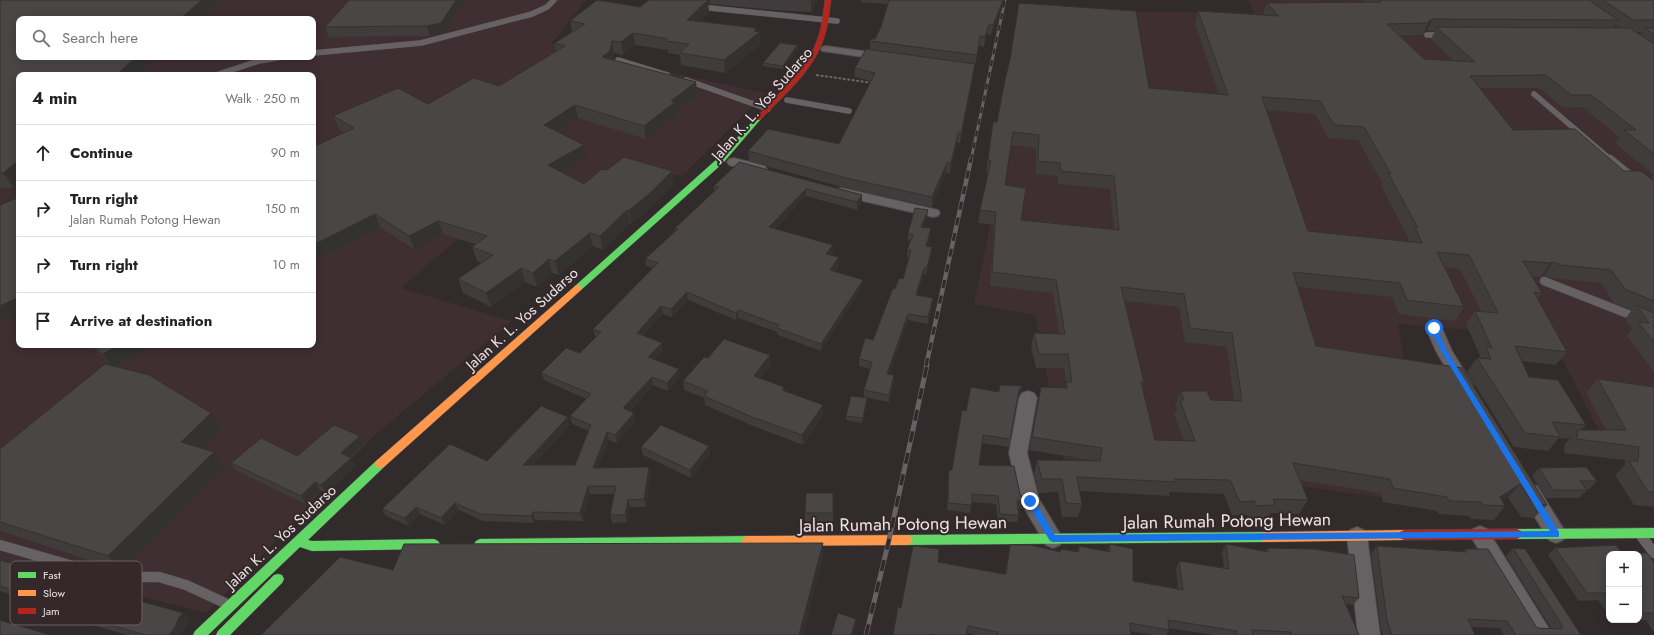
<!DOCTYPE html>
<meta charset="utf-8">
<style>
:root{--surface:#fff;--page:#f2f2f2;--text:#222;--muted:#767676;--line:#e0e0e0}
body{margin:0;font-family:Jost,sans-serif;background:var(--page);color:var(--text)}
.controls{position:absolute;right:12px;bottom:12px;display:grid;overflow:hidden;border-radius:8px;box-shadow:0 2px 10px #0003}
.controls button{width:36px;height:36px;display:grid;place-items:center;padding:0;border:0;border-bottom:1px solid var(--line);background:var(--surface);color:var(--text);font:20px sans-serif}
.stop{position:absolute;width:12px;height:12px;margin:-9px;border:3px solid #1a73e8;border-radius:50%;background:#fff}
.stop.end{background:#1a73e8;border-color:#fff;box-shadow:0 1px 4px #0008}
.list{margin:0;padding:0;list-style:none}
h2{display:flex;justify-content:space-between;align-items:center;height:52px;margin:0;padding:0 16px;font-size:17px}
h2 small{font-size:13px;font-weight:400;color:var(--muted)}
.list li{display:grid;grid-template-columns:26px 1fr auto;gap:12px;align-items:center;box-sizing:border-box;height:56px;padding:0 16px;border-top:1px solid var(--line)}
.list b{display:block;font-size:15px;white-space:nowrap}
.list p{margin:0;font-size:13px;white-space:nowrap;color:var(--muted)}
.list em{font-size:13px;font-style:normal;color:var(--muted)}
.icon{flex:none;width:22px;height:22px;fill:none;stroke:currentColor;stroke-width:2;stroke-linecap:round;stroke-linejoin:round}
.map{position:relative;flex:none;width:1654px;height:635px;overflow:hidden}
.search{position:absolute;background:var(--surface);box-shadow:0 2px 10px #0003;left:16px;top:16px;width:300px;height:44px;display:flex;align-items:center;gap:10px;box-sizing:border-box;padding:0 14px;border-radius:8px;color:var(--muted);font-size:15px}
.panel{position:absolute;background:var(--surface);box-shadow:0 2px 10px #0003;left:16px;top:72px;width:300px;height:276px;border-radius:8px}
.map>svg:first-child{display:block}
.built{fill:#3f2e32;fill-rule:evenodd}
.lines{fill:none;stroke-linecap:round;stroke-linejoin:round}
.lane-far2-casing{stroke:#4f494b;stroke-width:6}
.lane-far1-casing{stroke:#4f494b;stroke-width:9}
.lane-casing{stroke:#4f494b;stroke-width:11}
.street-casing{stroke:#4f494b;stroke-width:2}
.fast-casing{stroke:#4f494b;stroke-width:1}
.slow-casing{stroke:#4f494b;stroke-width:1}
.jam-casing{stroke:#4f494b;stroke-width:1}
.path{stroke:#6a6566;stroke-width:2;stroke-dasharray:3 1.5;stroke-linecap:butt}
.lane-far2{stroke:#666162;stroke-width:5.5}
.lane-far1{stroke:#666162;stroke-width:8}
.lane{stroke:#666162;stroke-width:10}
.street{fill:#666162;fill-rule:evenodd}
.fast{fill:#63d668;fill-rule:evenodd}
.slow{fill:#ff974d;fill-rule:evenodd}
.jam{fill:#b3261e;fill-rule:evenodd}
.rail-far2-casing{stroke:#666162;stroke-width:3}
.rail-far1-casing{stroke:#666162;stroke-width:4.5}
.rail-casing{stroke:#666162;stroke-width:5}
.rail-far2{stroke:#34282b;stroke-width:2;stroke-dasharray:6;stroke-linecap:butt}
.rail-far1{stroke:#34282b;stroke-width:3;stroke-dasharray:8;stroke-linecap:butt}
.rail{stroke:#34282b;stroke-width:3.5;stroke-dasharray:11;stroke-linecap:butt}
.wall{fill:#403c3c;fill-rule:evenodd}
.shaded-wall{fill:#343131}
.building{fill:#4b4646;stroke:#343131;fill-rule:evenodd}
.route{fill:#1a73e8}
.labels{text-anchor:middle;stroke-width:4;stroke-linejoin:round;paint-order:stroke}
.street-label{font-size:15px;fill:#ece3e5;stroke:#34282b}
.near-street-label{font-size:18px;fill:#ece3e5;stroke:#34282b}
.key{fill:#34282b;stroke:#6b6063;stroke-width:1}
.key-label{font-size:11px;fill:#ece3e5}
</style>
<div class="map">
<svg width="1654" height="635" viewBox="0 0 1654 635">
<rect width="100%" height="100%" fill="#312b2c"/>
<!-- built -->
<g class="built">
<path d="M 0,0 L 586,0 L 552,43 L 577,52 L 765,93 L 682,176 L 625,164 L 495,236 L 457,240 L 401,288 L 512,321 L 375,435 L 207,613 L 0,562 ZM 19,19 L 313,19 L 313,57 L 19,57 ZM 19,75 L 313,75 L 313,345 L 19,345 Z"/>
<polygon points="1248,0 1654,0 1654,460 1608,449 1551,337 1398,324 1430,504 1225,476 1070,493 1035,315 974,304 1034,10 1254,13"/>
</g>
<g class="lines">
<defs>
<g id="lane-far2">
<polyline points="710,8 837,21"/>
<polyline points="1427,35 1443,35"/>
<polyline points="313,53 421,43 532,14 547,7 554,0"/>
<polyline points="618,60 667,75"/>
<polyline points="216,75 259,61 282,57"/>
<polyline points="686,80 768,109"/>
<polyline points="1534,94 1611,160"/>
<polyline points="787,100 849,111"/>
</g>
<g id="lane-far1">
<polyline points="1610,159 1632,177"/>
<polyline points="1544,281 1638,318"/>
</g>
<g id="lane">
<polyline points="1642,537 1654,553"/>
<polyline points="0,545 111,577 159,577 186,585 225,603"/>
</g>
<g id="street">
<polygon points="826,46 884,54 890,57 884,60 822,51 821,49 822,47"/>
<polygon points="734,158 765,166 767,169 765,172 760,173 729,165 727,162 729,159"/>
<polygon points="842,188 938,210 940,213 938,216 933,217 837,195 835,192 837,189"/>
<polygon points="1434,322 1440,324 1452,351 1473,385 1470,389 1464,391 1458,389 1436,351 1426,328 1428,324"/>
<polygon points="1028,391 1034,393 1037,398 1027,453 1039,499 1063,539 1060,545 1053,548 1046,545 1020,501 1009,453 1019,398 1022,393"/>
<polygon points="1530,484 1537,486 1563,528 1566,534 1563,540 1556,543 1549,540 1523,498 1520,492 1523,486"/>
<polygon points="1480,526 1487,529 1553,635 1530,635 1470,535 1473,529"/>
<polygon points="1357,527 1364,530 1367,536 1380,635 1358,635 1347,536 1350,530"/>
</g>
<g id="fast">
<polygon points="758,117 761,119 760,120 723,163 581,290 575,290 574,288 575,286 717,159 756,118"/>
<polygon points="380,460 384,461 385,464 384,467 308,540 312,541 434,539 438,541 440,544 438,547 434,549 312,551 300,547 208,635 193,635 195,631 376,461"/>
<polygon points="1654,528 1654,538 1517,539 1513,537 1511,534 1513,531 1517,529"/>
<polygon points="1264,532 1268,534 1270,537 1268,540 1264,542 907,545 903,543 901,540 903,537 907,535"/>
<polygon points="747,536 751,538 753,541 751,544 747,546 480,549 476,547 474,544 476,541 480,539"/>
<polygon points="278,574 282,575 284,579 282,583 230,635 216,635 218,631 274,575"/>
</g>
<g id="slow">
<polygon points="578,285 582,288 581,290 384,467 380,468 376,467 375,464 376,461 575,286"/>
<polygon points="1404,530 1408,532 1410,535 1408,538 1404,540 1264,542 1260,540 1258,537 1260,534 1264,532"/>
<polygon points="907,535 911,537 913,540 911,543 907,545 747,546 743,544 741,541 743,538 747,536"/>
</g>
<g id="jam">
<path d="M 825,0 L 831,0 C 829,14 828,29 822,43 C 811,73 782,97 760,120 L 756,120 L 756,118 C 776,95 805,72 816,43 C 822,29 823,14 825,0 Z"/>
<polygon points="1517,529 1521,531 1523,534 1521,537 1517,539 1404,540 1400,538 1398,535 1400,532 1404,530"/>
</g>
</defs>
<!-- lane-far2 casing -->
<use href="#lane-far2" class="lane-far2-casing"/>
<!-- lane-far1 casing -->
<use href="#lane-far1" class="lane-far1-casing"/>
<!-- lane casing -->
<use href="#lane" class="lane-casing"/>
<!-- street casing -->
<use href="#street" class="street-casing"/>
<!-- fast casing -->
<use href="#fast" class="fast-casing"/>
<!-- slow casing -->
<use href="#slow" class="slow-casing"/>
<!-- jam casing -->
<use href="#jam" class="jam-casing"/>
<!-- path -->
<polyline class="path" points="816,75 873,83"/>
<!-- lane-far2 -->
<use href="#lane-far2" class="lane-far2"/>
<!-- lane-far1 -->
<use href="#lane-far1" class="lane-far1"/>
<!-- lane -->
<use href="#lane" class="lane"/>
<!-- street -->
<use href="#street" class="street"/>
<!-- fast -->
<use href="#fast" class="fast"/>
<!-- slow -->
<use href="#slow" class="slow"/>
<!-- jam -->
<use href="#jam" class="jam"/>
<defs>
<polyline id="rail-far2" points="971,160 1005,0"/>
<polyline id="rail-far1" points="926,366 971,159"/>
<polyline id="rail" points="866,635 889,540 927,365"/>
</defs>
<!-- rail-far2 casing -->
<use href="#rail-far2" class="rail-far2-casing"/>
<!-- rail-far1 casing -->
<use href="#rail-far1" class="rail-far1-casing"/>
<!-- rail casing -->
<use href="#rail" class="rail-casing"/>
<!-- rail-far2 -->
<use href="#rail-far2" class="rail-far2"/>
<!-- rail-far1 -->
<use href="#rail-far1" class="rail-far1"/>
<!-- rail -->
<use href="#rail" class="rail"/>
</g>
<!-- wall -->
<g class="wall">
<polygon points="0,0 222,0 201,19 19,19 19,57 159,57 14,188 0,188"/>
<polygon points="465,0 444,33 430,36 329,37 325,27"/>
<polygon points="649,0 817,0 811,12 774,10 710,4 708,5 709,12 699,21 756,31 761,44 725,73 681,65 680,55 668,53 668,50 635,45 623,55 614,53 613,60 696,82 697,95 676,111 677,115 646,139 578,118 557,132 584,145 587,158 562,172 584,184 607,170 672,171 674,185 651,207 631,224 630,223 603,250 593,246 559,275 552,273 537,287 525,282 491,307 463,293 458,279 482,263 477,261 472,247 475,244 443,234 415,250 380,227 313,263 344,133 339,129 333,116 428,104 499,86 556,51 555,43 572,32 570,21 640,7"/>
<polygon points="861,0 1005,0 991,35 987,34 984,47 979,46 975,65 975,64 974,73 960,143 957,143 950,173 946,173 932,207 845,188 749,161 748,151 839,144 871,81 855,77 855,68 870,50 870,41 875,39 881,27 888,4 861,2"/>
<path d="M 1362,0 L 1654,0 L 1654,175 L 1615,143 L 1619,137 L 1583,107 L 1563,108 L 1539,88 L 1480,88 L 1513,130 L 1624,171 L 1651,179 L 1654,175 L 1654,372 L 1627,336 L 1632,329 L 1625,319 L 1632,310 L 1614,303 L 1601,283 L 1551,278 L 1544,276 L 1541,277 L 1532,276 L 1542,293 L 1537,299 L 1567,352 L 1556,365 L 1522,361 L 1529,377 L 1586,425 L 1581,430 L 1606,430 L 1586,393 L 1598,379 L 1654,387 L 1654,507 L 1634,505 L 1615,475 L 1625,465 L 1625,460 L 1564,453 L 1565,444 L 1570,439 L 1559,438 L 1548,451 L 1514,447 L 1467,372 L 1477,358 L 1479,358 L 1480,356 L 1466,324 L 1475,311 L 1481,311 L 1460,269 L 1444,267 L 1464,307 L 1455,321 L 1399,314 L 1392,297 L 1298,287 L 1316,346 L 1462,368 L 1547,505 L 1534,518 L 1521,517 L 1508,498 L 1502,501 L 1505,506 L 1494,520 L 1471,519 L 1469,516 L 1439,514 L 1437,511 L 1383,502 L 1381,493 L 1299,480 L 1308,500 L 1299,514 L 1271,513 L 1268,519 L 1249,519 L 1247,515 L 1232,515 L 1224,494 L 1170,492 L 1169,496 L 1080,491 L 1082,504 L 1078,517 L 1062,517 L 1058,492 L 1039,493 L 1034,474 L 1037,460 L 1097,461 L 1029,450 L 1038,401 L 1041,387 L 1065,388 L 1066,382 L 1064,368 L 1036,368 L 1031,347 L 1034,333 L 1059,333 L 1053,293 L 990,286 L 994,225 L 978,223 L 980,210 L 988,174 L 986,174 L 993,122 L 997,122 L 1149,88 L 1219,94 L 1195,23 L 1198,11 L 1264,15 L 1263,14 L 1267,3 L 1364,2 ZM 1615,24 L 1620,28 L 1613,28 ZM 1427,31 L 1435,31 L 1431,39 L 1454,61 L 1424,59 L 1399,35 L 1423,35 L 1424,32 ZM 1635,32 L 1643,32 L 1641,35 ZM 1267,110 L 1315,114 L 1328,138 L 1358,140 L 1383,184 L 1381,186 L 1409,239 L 1407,241 L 1308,231 ZM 1011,145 L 1036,148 L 1036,174 L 1058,176 L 1058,184 L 1110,189 L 1114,229 L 1021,220 L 1005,185 ZM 1125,301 L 1179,307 L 1185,342 L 1227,347 L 1234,401 L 1211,400 L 1181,391 L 1175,405 L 1177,408 L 1174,414 L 1184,441 L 1155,440 L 1142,387 L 1144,382 Z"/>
<polygon points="797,45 798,49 783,69 763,66 763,63"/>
<polygon points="739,162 862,195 862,202 857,210 806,196 775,229 833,252 831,255 839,257 839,265 835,271 863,280 862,287 821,351 778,335 777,332 738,318 736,320 688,300 672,317 663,314 643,335 663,351 655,360 679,369 680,377 668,391 653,385 630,411 636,420 617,443 609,440 598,468 649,467 651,475 646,507 630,507 627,522 612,523 610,515 614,494 590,494 583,521 535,520 534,523 483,521 459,510 445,525 420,514 409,526 386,516 382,509 570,425 533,465 575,465 589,431 572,424 570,416 586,399 544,380 541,373 580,353 596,337 595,336 593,329 653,268 646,266 645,259 675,231 675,228 714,192 714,186"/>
<polygon points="927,217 923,227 930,235 928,246 931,254 926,275 924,274 917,296 933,298 932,305 928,324 908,320 889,375 894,375 894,382 889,402 864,397 864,390 870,369 859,366 859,359 873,340 895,289 903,279 909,257 907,257 907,250 911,241 908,240 908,233"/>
<polygon points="91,345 157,345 116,367 222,428 201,448 225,467 122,571 0,531 0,449 110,365"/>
<polygon points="708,358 771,365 760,379 784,387 784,391 823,415 803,445 753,426 705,405 704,398 684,390 683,381"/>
<polygon points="1000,385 1022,386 1020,394 1018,397 1009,447 982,443 979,465 1020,494 1025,501 1023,509 1018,508 1019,515 1017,522 998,522 996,504 972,502 970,513 947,510 948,477 949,470 952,470 966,411 998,392"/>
<polygon points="867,398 867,402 862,423 846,420 846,416"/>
<polygon points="360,436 364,444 350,458 356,466 326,493 320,490 306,504 237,471 231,463 297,456"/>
<polygon points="641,447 710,454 691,478 643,455"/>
<polygon points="1539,468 1597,481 1589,489 1586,489 1587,490 1579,498 1546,498 1532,476"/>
<polygon points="833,493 833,521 805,521 805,513"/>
<polygon points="1110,544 1133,581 1178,589 1176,569 1179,561 1224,568 1222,552 1226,544 1265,551 1267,548 1359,598 1353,605 1346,604 1359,635 1214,635 1168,628 1169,630 1166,635 1153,635 1130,631 1131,635 976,635 967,633 966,635 893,635 901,608 938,562 1005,574 1010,545 1060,552 1061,549 1077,552 1079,546 1107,552"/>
<polygon points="1616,545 1622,553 1647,553 1654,562 1654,632 1646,620 1613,621 1612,620 1639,620 1639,554 1609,554 1609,615 1598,600 1579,601 1548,555 1555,548"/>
<polygon points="1377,546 1463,552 1465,549 1537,628 1551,628 1506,556 1513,548 1581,635 1504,635 1500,628 1472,627 1475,635 1383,635 1381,628 1371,554"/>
<polygon points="0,560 21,566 24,569 183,613 190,621 187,624 182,635 127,635 21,604 12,596 13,595 0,591"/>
</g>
<!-- shaded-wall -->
<g class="shaded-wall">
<polygon points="202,0 222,0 201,19 180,19"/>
<polygon points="456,0 465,0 444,33 430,36 427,26"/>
<polygon points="705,0 710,0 710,4 708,5 709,12 688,32 687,20"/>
<polygon points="811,0 817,0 811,12"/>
<polygon points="1003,0 1005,0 1005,2 991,35 993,25"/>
<polygon points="1433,19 1427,31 1424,32 1429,21"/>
<polygon points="989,25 987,34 984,47 985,37"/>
<polygon points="756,28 756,35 760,32 761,44 725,73 724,60 754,31"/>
<polygon points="633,33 635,45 623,55 621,42"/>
<polygon points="612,41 614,53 612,63 602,57"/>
<polygon points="797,45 798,49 783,69 783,66"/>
<polygon points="136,57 159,57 139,75 116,75"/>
<polygon points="975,64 974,73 960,143 961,134"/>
<polygon points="696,82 697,95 676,111 677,115 646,139 644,126 671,101"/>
<polygon points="575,105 578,118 547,138 544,125"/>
<polygon points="958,133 957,143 950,173 951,163"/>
<polygon points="584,145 587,158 552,178 548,165"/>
<polygon points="19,160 19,183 14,188 3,173"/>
<polygon points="947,163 946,173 932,207 932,197"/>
<polygon points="672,171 674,185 651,207 631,224 629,210"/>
<polygon points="806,189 806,196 770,235 769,227"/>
<polygon points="862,195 862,202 857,210 857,202"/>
<polygon points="627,210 630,223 603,250 600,236"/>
<polygon points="928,210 927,217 920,233 921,227"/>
<polygon points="375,214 380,227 313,263 313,245"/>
<polygon points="438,221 443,234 415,250 409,236"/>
<polygon points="931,228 930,235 926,253 926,246"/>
<polygon points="590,233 593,246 559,275 555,261"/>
<polygon points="833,245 833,252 826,261 826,254"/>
<polygon points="932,247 931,254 926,275 927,268"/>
<polygon points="839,257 839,265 830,278 830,270"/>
<polygon points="549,259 552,273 537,287 533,273"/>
<polygon points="1553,262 1544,276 1541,277 1550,263"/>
<polygon points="521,268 525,282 491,307 486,293"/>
<polygon points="924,268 924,274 915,302 916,295"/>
<polygon points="863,280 862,287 821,351 821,344"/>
<polygon points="687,292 688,300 672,317 671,309"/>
<polygon points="19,297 19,317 6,323 0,316 0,306"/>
<polygon points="933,298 932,305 928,324 928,317"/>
<polygon points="661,306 663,314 639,340 637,333"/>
<polygon points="738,310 738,318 736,320 736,313"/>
<polygon points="908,314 908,320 887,381 887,374"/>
<polygon points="662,343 663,351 650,365 648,357"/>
<polygon points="120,345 157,345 113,368 102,354"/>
<polygon points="770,355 771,365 755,386 754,376"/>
<polygon points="679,369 680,377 668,391 667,383"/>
<polygon points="894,375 894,382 889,402 889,395"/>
<polygon points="652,377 653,385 625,416 623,408"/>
<polygon points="1022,386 1020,394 1018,398 1019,390"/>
<polygon points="867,398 867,402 862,423"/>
<polygon points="823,405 823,415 803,445 802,435"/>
<polygon points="211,413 222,428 192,457 181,442"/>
<polygon points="634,413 636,420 617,443 615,435"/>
<polygon points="568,417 570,425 526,472 523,465"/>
<polygon points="607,432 609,440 596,475 593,468"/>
<polygon points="360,436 364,444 346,461 341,453"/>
<polygon points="709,446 710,454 691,478 690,470"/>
<polygon points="214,452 225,467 122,571 108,556"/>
<polygon points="351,458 356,466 326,493 321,485"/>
<polygon points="649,467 651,475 646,507 644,499"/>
<polygon points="315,482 320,490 306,504 301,496"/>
<polygon points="1520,484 1508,498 1496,506 1500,497"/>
<polygon points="588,486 590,494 583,521 580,513"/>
<polygon points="628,500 630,507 627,522 625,515"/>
<polygon points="455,503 459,510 445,525 441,518"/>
<polygon points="416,507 420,514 409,526 405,518"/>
<polygon points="533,512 535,520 534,523 531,516"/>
<polygon points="823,543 823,558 803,635 799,635"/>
<polygon points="183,613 190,621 187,624 182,635 169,635 179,617"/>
<polygon points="856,619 856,626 853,635 851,635"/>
</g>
<!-- building -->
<g class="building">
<polygon points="0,0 202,0 180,19 19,19 19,57 136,57 116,75 19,75 19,160 3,173 0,173"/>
<polygon points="349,0 456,0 441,23 427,26 325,27"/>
<polygon points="597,0 640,7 649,0 708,0 687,20 756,28 754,31 760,32 724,60 680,53 689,44 666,41 668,39 633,33 621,42 612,41 610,51 602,57 696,82 671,101 675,102 644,126 575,105 544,125 584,145 548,165 584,184 602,169 607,170 624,157 672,171 649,194 629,210 627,210 600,236 590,233 555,261 549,259 533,273 521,268 486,293 458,279 493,255 472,247 487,236 438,221 409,236 375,214 313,245 313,147 354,128 333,116 398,88 428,104 474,78 499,86 565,46 555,43 585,24 570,21"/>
<polygon points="889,0 1003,0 993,25 989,25 985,37 980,36 977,55 870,41 871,39 875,39 881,27"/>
<path d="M 1379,0 L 1589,0 L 1618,20 L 1433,19 L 1429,21 L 1428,23 L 1387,24 L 1424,59 L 1475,62 L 1436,27 L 1630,28 L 1654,44 L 1654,154 L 1624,130 L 1636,130 L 1591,95 L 1571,95 L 1546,75 L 1470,76 L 1513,130 L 1575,129 L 1624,171 L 1641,171 L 1654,181 L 1654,301 L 1625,289 L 1611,270 L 1561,265 L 1553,262 L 1550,263 L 1523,261 L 1542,293 L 1534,292 L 1567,352 L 1515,346 L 1529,377 L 1558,380 L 1586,425 L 1552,422 L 1560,437 L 1525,433 L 1477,358 L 1491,359 L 1486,347 L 1492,348 L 1475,311 L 1498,313 L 1469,255 L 1437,252 L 1464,307 L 1407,300 L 1400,283 L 1293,272 L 1316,346 L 1462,368 L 1547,505 L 1534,504 L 1520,484 L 1500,497 L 1505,506 L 1482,505 L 1481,502 L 1449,501 L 1447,497 L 1393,488 L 1390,479 L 1293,463 L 1308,500 L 1273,499 L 1275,505 L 1256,506 L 1254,501 L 1240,502 L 1230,480 L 1174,479 L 1175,482 L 1077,477 L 1082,504 L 1066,503 L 1062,479 L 1042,479 L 1037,460 L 1100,461 L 1102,448 L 1032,437 L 1041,387 L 1067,388 L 1066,382 L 1072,382 L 1068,354 L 1039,354 L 1034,333 L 1065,334 L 1056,280 L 992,272 L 996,212 L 980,210 L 991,161 L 988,160 L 993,122 L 997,122 L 1005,80 L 1010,59 L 1019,3 L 1136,11 L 1149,88 L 1228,95 L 1198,11 L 1279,16 L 1267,3 L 1381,2 ZM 1262,97 L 1320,101 L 1334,125 L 1364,127 L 1391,174 L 1388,173 L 1418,228 L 1415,228 L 1422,243 L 1308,231 ZM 1013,132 L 1039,135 L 1038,161 L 1060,163 L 1061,171 L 1114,176 L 1119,230 L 1021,220 L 1026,188 L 1005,185 ZM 1121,287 L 1184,294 L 1190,328 L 1232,333 L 1242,401 L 1211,400 L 1207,391 L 1181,391 L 1184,400 L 1180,400 L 1195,441 L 1155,440 L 1141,382 L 1144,382 Z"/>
<polygon points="1603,0 1654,0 1654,20 1633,20"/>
<polygon points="1645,28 1654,28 1654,35"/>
<polygon points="780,43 797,45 783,66 763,63"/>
<polygon points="866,49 975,64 961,134 958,133 951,163 947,163 932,197 846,178 748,151 768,129 839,144 875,73 855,68"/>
<polygon points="739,162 862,195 857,202 806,189 769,227 833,245 826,254 839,257 830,270 863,280 821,344 777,328 779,325 738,310 736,313 687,292 671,309 661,306 637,333 662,343 648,357 679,369 667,383 652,377 623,408 634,413 615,435 607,432 593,468 649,467 644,499 628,500 625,515 610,515 616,486 588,486 580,513 533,512 531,516 480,514 455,503 441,518 416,507 405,518 382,509 450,444 487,461 541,406 568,417 523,465 575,465 591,425 570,416 591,394 541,373 566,348 580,353 601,332 593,329 658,263 645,259 678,229 675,228 719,187 714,186"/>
<polygon points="19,197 19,297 0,306 0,205"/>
<polygon points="915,208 928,210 921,227 931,228 926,246 932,247 927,268 924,268 916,295 933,298 928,317 908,314 887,374 894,375 889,395 864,390 872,362 859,359 865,338 873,340 893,288 895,289 899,278 903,279 911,250 907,250 913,235 908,233"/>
<polygon points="1636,305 1654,313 1654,342 1638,322 1649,323"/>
<polygon points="724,339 770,355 754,376 784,387 782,390 823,405 802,435 752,417 704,396 708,391 683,381 704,357 708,358"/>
<polygon points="93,345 120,345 102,354"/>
<polygon points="105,364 149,375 211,413 181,442 214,452 108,556 0,522 0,449"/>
<polygon points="1598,379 1654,387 1654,492 1648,492 1629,461 1638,461 1639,447 1577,439 1577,430 1626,430"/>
<polygon points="1000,385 1022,386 1019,390 1010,439 983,435 979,465 1014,466 1020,494 1025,501 1017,501 1019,515 1000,514 998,496 972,494 972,505 948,503 949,470 952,470 962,410 966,411 971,387 999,392"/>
<polygon points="851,396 867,398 863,418 846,416"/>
<polygon points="334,425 360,436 341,453 351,458 321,485 315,482 301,496 231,463 261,438 297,456"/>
<polygon points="661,425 709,446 690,470 641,447"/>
<polygon points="1586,467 1597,481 1580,481 1587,490 1553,490 1539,468"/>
<polygon points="806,493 833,493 833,513 805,513"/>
<polygon points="823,543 799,635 261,635 340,557 393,570 404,544"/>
<polygon points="1110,544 1133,549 1133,581 1183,590 1179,561 1229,569 1226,544 1268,552 1267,548 1314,549 1354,555 1359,598 1342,596 1359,635 1292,635 1291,632 1252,630 1253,635 1237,635 1237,631 1168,620 1169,630 1130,623 1131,635 998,635 998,632 968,626 966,635 936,635 930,634 930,635 893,635 898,607 901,608 913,546 939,549 938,562 1003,574 1006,574 1010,545 1031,545 1060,552 1061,549 1079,552 1079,546 1110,552"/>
<polygon points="1616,545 1622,553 1647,553 1654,562 1654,613 1639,613 1639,554 1609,554 1609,596 1607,593 1587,593 1555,548"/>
<polygon points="1377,546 1467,552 1465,549 1488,549 1537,628 1562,629 1563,627 1513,548 1525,549 1581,635 1516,635 1507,621 1468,619 1475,635 1392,635 1387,620"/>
<polygon points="0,560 21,566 19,567 183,613 179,617 175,627 169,635 145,635 12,596 17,591 0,586"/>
<polygon points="838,613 856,619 851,635 831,635"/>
<polygon points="0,620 50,635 0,635"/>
</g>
<!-- route -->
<polygon class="route" points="1434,325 1436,326 1447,351 1559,532 1559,537 1053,542 1050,541 1026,501 1027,498 1033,498 1055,535 1550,531 1441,351 1430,328"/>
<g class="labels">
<!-- street labels -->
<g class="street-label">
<text transform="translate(762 104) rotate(-49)" y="5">Jalan K. L. Yos Sudarso</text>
<text transform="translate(522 319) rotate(-42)" y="5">Jalan K. L. Yos Sudarso</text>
<text transform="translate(281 537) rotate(-43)" y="5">Jalan K. L. Yos Sudarso</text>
</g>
<!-- near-street labels -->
<g class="near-street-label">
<text transform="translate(1227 521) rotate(-1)" y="6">Jalan Rumah Potong Hewan</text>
<text transform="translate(903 524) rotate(-1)" y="6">Jalan Rumah Potong Hewan</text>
</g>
</g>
<!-- legend -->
<rect x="10" y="561" width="132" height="64" rx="6" class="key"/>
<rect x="18" y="572" width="18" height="6" fill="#63d668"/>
<rect x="18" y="590" width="18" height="6" fill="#ff974d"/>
<rect x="18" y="608" width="18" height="6" fill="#b3261e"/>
<g class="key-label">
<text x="43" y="579">Fast</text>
<text x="43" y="597">Slow</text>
<text x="43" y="615">Jam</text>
</g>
</svg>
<div class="controls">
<button>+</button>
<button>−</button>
</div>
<div class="stop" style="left:1434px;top:328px"></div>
<div class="stop end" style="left:1030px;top:501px"></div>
<div class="search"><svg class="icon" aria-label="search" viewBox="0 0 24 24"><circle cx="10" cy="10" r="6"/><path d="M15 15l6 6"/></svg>Search here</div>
<section class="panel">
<h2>4 min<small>Walk · 250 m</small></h2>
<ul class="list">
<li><svg class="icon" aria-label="ahead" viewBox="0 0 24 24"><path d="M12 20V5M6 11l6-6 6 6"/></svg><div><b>Continue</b></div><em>90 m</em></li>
<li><svg class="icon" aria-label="right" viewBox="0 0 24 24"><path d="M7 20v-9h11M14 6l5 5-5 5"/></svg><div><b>Turn right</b><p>Jalan Rumah Potong Hewan</p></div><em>150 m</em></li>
<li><svg class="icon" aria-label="right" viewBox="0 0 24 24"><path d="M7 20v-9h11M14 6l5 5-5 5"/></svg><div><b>Turn right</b></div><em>10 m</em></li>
<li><svg class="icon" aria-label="arrive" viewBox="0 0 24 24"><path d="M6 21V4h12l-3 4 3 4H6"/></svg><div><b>Arrive at destination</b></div></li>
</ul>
</section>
</div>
